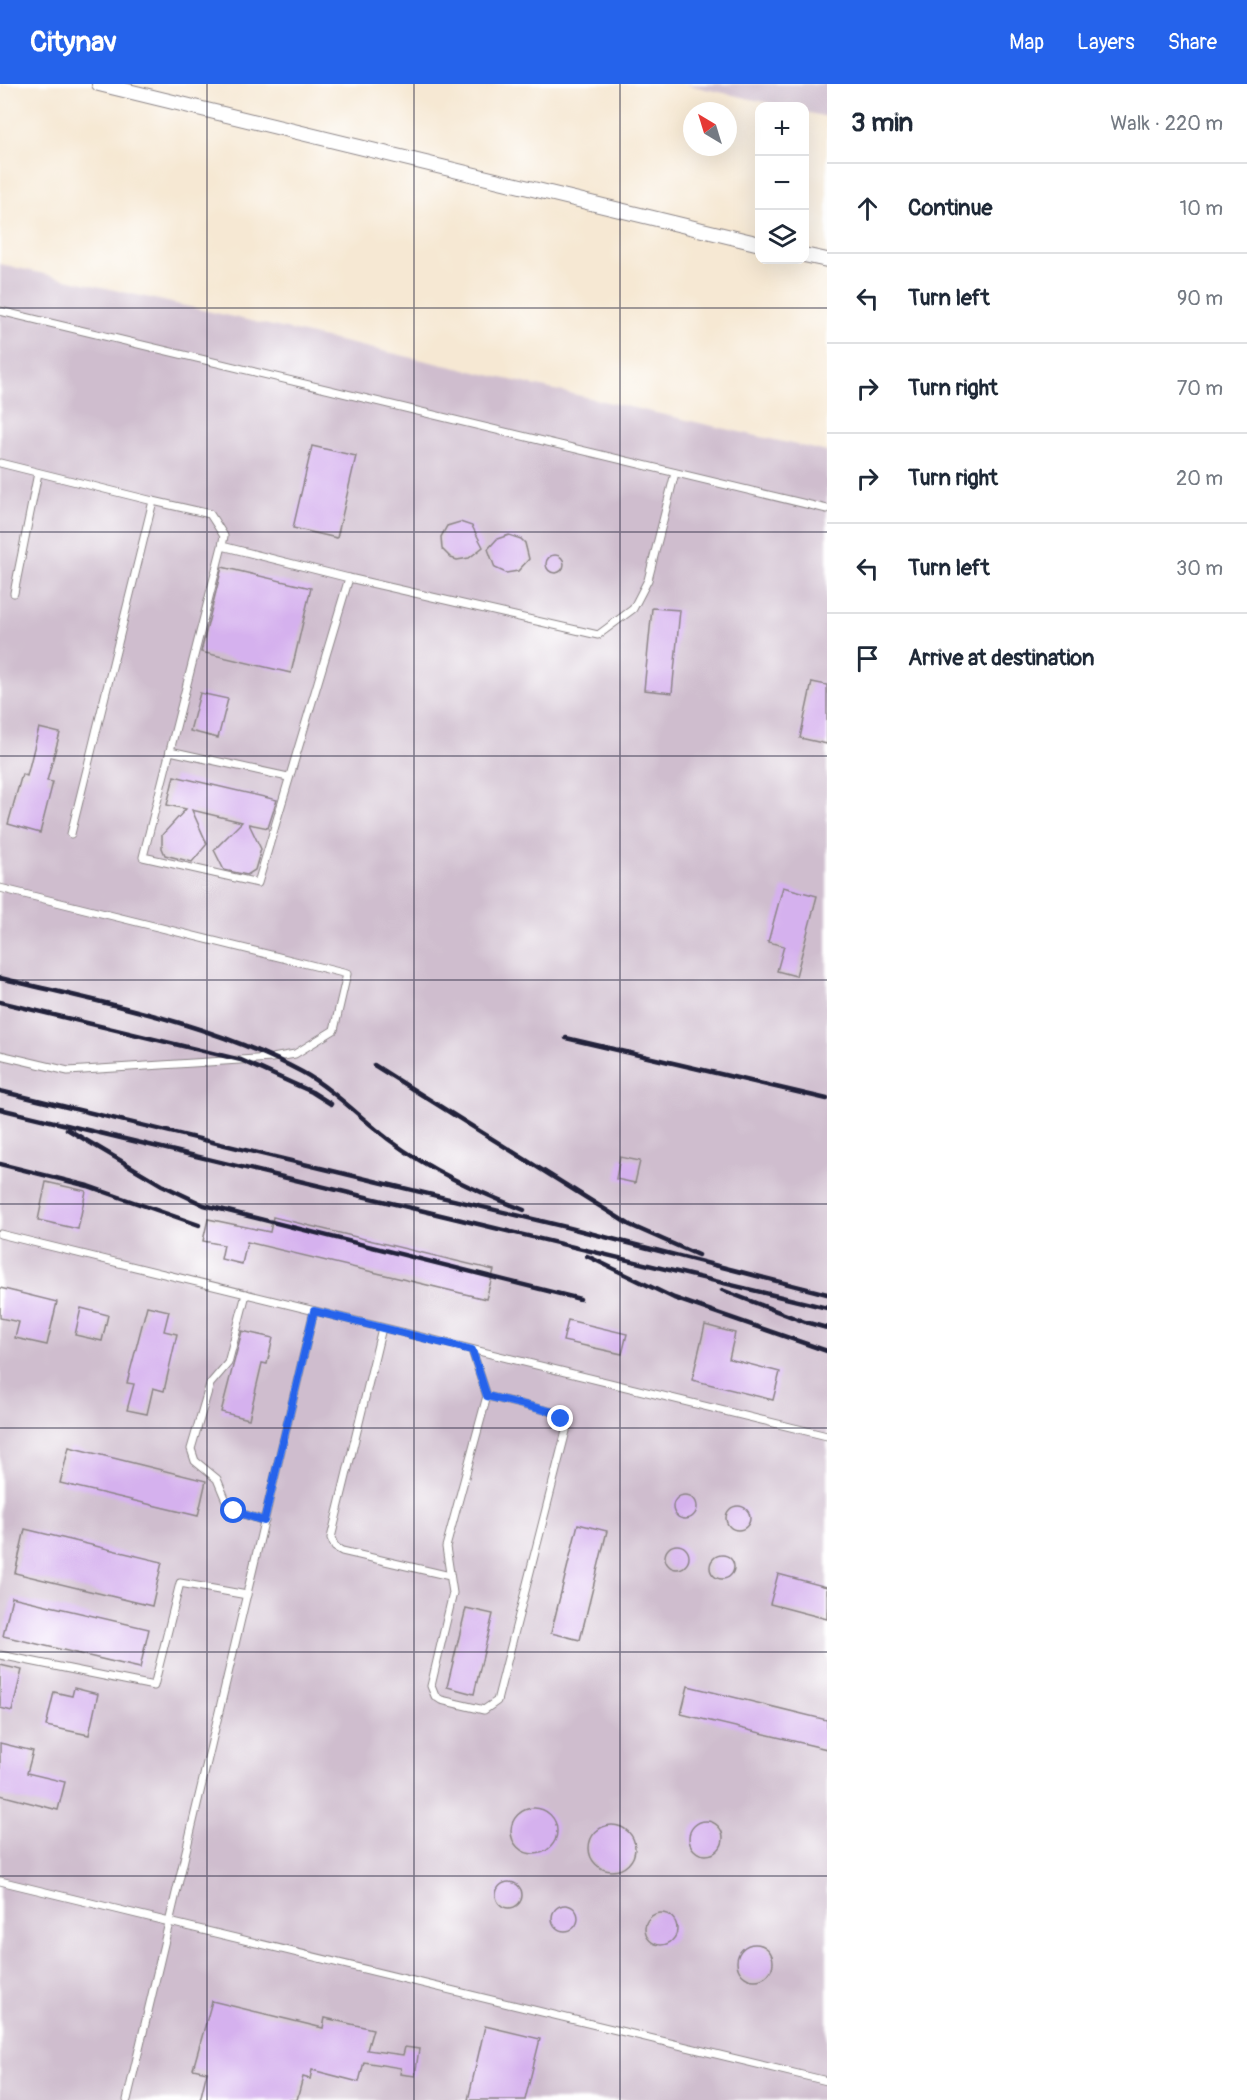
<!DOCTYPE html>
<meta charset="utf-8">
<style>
:root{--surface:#fff;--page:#f2f2f3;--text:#1f2937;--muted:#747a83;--line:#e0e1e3;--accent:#2563eb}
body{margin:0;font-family:Pangolin,sans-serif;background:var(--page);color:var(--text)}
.controls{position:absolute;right:18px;top:18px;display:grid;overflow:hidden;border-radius:12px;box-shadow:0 6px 24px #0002}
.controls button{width:54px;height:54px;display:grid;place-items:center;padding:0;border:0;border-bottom:2px solid var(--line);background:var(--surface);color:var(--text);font:30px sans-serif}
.compass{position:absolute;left:683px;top:18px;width:54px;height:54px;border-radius:50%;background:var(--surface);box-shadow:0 6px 24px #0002;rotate:322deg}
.stop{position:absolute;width:18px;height:18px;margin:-14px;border:4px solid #2563eb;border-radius:50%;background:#fff}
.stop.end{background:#2563eb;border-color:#fff;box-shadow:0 2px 6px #0008}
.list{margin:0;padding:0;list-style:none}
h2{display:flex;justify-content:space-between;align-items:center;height:78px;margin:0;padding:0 24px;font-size:26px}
h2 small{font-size:20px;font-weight:400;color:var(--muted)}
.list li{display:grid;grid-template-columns:39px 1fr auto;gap:18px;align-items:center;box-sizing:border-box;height:90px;padding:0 24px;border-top:2px solid var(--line)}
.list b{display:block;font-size:22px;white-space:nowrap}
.list em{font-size:20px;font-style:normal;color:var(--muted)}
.icon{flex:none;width:33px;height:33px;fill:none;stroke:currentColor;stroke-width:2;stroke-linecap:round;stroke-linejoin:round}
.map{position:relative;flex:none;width:827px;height:2016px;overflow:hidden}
header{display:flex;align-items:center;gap:36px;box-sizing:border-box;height:84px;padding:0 30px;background:var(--accent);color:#fff}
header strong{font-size:28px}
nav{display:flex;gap:33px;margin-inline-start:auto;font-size:21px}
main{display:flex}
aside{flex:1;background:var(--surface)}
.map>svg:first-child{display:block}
.industrial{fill:#cfbdce}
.building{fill:#d5b1ee}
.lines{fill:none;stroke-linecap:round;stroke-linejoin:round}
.service-casing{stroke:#8c8587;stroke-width:9}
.minor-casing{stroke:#8c8587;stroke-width:16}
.service{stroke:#fff;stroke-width:7}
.minor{stroke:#fff;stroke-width:14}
.rail{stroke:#22223b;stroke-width:4.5}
.route{stroke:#2563eb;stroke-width:8}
.grid{fill:none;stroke:#22223b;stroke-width:1.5;stroke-opacity:0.55}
</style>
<header>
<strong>Citynav</strong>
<nav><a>Map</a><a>Layers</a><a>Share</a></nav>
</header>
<main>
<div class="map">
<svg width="827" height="2016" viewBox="0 0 827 2016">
<rect width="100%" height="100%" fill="#fff"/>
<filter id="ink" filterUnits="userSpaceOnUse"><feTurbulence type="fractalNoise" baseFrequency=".0167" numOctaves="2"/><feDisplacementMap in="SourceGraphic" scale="12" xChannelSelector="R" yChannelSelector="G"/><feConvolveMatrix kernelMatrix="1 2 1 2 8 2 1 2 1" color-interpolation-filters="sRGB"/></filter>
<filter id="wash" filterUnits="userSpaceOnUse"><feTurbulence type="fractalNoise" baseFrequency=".008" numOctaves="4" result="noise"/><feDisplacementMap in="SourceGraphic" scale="24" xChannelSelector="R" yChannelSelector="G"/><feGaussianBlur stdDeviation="1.35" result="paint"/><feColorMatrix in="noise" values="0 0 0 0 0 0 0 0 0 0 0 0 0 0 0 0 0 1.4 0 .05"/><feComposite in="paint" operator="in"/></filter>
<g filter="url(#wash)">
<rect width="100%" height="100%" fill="#f6e8d3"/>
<!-- industrial -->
<g class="industrial">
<polygon points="684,0 827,0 827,33 805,28 804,22 782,22"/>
<polygon points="0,180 827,368 827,2016 0,2016"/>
</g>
<g id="blocks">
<!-- building -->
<g class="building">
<polygon points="312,362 356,372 337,454 293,444"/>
<polygon points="460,438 472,442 483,463 469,474 457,476 451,474 442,465 441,453 447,442"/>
<polygon points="509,451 521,455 525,459 529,475 518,487 506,489 495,484 488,465 497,455"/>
<circle cx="555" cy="480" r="9"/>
<polygon points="222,483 311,504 291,589 201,568"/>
<polygon points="652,524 680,526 672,609 644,606"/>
<polygon points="812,598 827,601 827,660 800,654"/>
<polygon points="200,609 228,615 218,654 190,647"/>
<polygon points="39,644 60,649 47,697 53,698 40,749 8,740 22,690 27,692"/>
<polygon points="174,692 277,716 268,744 249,740 261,765 255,786 247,791 224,786 214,766 242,738 192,726 207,760 192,778 165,771 162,764 162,751 186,725 167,721"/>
<polygon points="783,803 817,812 796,892 777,887 784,862 768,858"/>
<polygon points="620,1073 640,1077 635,1099 616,1095"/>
<polygon points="46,1098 86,1107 78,1145 38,1136"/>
<polygon points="273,1133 494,1186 486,1215 247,1158 242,1180 221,1175 224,1161 203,1157 208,1135 270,1148"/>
<polygon points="0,1204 57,1218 47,1261 15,1254 19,1238 0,1234"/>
<polygon points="147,1222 169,1227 164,1247 177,1250 164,1307 153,1304 147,1330 127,1326 134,1300 127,1299"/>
<polygon points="81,1224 108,1231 102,1257 75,1251"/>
<polygon points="568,1236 627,1250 622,1270 563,1257"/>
<polygon points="705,1241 735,1249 729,1275 780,1288 773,1316 692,1296"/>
<polygon points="242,1247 273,1254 267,1280 262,1279 249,1335 221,1328"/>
<polygon points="69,1363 206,1397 198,1432 60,1399"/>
<circle cx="685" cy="1423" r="12"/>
<circle cx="738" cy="1434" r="12"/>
<polygon points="578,1440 607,1447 580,1556 551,1549"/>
<polygon points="25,1445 162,1478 152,1522 15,1489"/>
<circle cx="677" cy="1473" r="12"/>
<circle cx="722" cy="1483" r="12"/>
<polygon points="778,1490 827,1503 827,1535 770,1520"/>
<polygon points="12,1513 149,1545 140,1584 3,1552"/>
<polygon points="466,1524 493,1530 474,1610 447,1603"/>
<polygon points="0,1581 22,1586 12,1627 0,1624"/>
<polygon points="688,1602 827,1636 827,1665 681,1630"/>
<polygon points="74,1604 98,1610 89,1651 46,1642 54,1608 72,1612"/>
<polygon points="0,1659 33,1667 27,1689 65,1698 58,1726 0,1711"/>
<circle cx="534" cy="1747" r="23"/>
<circle cx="706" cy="1754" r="17"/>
<circle cx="612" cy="1764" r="23"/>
<circle cx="509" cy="1811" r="13"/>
<circle cx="565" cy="1834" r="13"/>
<circle cx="661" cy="1845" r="16"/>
<circle cx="755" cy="1878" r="18"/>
<polygon points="212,1917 323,1944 325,1934 373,1945 367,1966 403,1971 405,1963 419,1965 415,1992 400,1990 401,1984 364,1978 359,1998 312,1986 310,1995 303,1993 297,2016 200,2016 207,1988 193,1985"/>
<polygon points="485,1942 540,1955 525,2016 468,2016"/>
</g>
</g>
</g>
<g filter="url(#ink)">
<use href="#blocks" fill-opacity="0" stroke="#8c8587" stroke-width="1.5"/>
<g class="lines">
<defs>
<g id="service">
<polyline points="0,227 827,425"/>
<polyline points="0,379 153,417 71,750"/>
<polyline points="153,417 210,430 224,452 222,462 143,773 258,799 349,494 222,462"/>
<polyline points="349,494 598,551 633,525 648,496 675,389"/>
<polyline points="14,509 38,389"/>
<polyline points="170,667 288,693"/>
<polyline points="0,804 347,890 334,946 295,970 272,974 68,987 0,971"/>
<polyline points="0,1150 827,1352"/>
<polyline points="246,1210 228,1279 210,1300 191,1365 195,1377 217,1395 227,1419 234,1427 265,1437"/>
<polyline points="382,1244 331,1454 335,1463 342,1467 450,1492"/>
<polyline points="472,1266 487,1312 553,1328 561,1335 566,1347 497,1617 484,1626 441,1616 435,1612 431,1602 453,1509 446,1463 487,1312"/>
<polyline points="0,1571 154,1602 180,1499 247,1511"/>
<polyline points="0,1797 827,1997"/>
<polyline points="127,2016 314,1227"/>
</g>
<g id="minor">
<polyline points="99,0 760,160"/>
<polyline points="804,171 827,176"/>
</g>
</defs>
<!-- service casing -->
<use href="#service" class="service-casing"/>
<!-- minor casing -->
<use href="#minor" class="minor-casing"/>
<!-- service -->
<use href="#service" class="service"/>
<!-- minor -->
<use href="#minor" class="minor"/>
<!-- rail -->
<g class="rail">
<path d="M 0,894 C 103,919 208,938 302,988 C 330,1003 362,1035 388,1055 C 429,1086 476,1107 524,1126"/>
<polyline points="0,918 241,976 312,1008 331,1020"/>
<polyline points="566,954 827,1015"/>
<polyline points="374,981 630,1141 698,1171"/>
<polyline points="0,1007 566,1143 827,1210"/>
<polyline points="0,1025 827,1224"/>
<polyline points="67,1045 162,1101 204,1121 580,1215"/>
<polyline points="0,1080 88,1102 199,1141"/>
<polyline points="587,1172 674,1214 827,1267"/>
<polyline points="722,1206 805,1238 827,1244"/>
</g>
</g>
</g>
<g class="lines" filter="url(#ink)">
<!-- route -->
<polyline class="route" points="234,1427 264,1437 314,1227 472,1266 487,1312 553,1328 561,1335"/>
</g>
<!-- grid -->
<path class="grid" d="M 207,0 L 207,2016M 414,0 L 414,2016M 620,0 L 620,2016M 0,224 L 827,224M 0,448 L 827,448M 0,672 L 827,672M 0,896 L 827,896M 0,1120 L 827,1120M 0,1344 L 827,1344M 0,1568 L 827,1568M 0,1792 L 827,1792"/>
</svg>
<div class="controls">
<button>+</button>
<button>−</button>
<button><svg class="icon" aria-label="layers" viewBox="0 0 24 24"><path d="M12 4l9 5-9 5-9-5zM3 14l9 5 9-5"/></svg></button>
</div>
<svg class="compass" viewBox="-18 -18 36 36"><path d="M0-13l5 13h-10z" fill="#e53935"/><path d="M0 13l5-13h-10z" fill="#747a83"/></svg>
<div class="stop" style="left:234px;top:1427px"></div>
<div class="stop end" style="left:561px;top:1335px"></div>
</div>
<aside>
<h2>3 min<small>Walk · 220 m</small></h2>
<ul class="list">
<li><svg class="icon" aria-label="ahead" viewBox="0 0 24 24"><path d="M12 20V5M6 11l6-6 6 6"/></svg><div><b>Continue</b></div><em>10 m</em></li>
<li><svg class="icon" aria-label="left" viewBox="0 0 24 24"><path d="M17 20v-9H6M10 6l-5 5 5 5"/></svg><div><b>Turn left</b></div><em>90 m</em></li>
<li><svg class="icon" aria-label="right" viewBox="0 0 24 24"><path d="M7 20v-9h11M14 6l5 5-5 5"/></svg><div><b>Turn right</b></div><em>70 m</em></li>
<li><svg class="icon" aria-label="right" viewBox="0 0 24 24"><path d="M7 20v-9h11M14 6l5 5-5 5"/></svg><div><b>Turn right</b></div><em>20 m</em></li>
<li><svg class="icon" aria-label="left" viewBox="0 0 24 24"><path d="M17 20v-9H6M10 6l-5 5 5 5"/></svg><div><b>Turn left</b></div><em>30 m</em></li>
<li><svg class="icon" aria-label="arrive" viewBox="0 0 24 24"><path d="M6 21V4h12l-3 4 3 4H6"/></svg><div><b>Arrive at destination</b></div></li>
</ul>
</aside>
</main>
